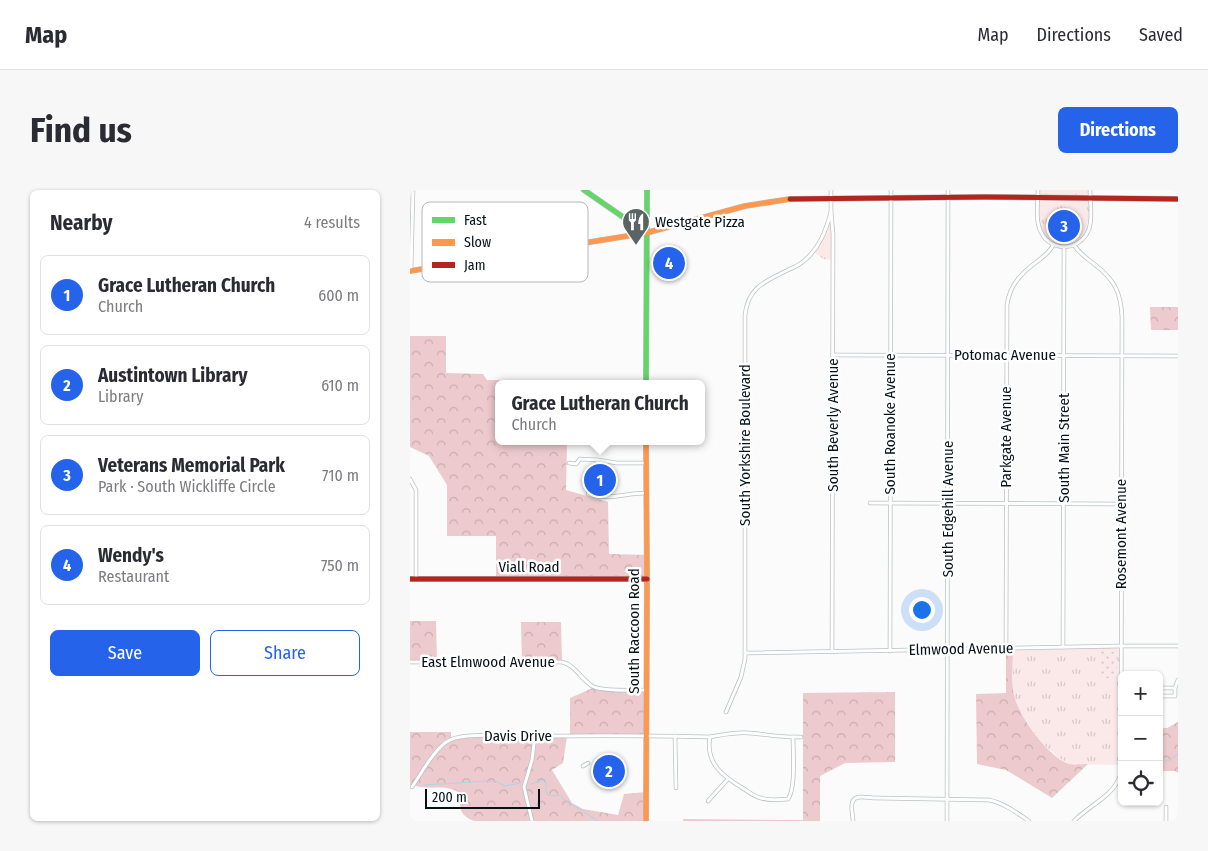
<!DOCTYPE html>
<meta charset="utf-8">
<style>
:root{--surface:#fff;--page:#f7f7f7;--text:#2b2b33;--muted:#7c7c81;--line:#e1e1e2;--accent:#2563eb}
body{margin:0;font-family:"Fira Sans Condensed",sans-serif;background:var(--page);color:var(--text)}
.controls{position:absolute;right:15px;bottom:15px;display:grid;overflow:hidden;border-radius:8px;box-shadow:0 1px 4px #0004}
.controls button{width:45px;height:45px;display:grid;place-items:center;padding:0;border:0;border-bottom:1px solid var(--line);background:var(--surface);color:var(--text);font:25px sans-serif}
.scale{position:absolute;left:15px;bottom:12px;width:115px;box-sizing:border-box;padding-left:5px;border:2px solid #041116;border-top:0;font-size:14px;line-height:18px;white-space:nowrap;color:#041116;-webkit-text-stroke:4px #fff;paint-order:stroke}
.you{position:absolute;left:511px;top:419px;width:18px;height:18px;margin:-12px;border:4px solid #fff;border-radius:50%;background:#1a73e8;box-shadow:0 0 0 8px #1a73e833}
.badge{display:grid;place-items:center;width:32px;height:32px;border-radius:50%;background:var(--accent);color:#fff;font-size:16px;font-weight:700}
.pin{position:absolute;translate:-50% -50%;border:2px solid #fff;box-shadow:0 1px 5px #0006}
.popup{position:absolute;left:85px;top:190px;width:210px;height:65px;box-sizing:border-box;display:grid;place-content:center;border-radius:8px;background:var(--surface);filter:drop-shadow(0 1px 4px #0005);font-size:16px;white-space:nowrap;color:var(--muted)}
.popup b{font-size:19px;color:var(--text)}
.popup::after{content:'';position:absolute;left:50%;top:100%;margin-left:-10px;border:10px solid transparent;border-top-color:var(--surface)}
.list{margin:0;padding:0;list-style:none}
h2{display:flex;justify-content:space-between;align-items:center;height:65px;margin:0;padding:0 20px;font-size:21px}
h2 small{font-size:16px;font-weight:400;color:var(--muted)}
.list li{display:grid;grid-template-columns:32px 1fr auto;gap:15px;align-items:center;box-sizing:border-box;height:80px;margin:0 10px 10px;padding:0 10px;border:1px solid var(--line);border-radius:8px}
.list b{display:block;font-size:19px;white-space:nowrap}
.list p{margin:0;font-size:16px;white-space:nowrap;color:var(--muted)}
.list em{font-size:16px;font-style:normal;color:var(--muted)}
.actions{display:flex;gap:10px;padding:15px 20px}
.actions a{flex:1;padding:11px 0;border:1px solid var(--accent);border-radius:8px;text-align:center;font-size:18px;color:var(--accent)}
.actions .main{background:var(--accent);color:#fff}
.icon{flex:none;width:28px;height:28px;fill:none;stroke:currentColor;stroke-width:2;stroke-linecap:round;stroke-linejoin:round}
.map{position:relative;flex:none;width:768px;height:631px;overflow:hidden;border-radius:8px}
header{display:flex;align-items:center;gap:30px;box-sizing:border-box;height:70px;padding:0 25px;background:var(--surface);border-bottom:1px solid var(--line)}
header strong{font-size:24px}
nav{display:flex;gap:28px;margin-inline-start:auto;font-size:18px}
.intro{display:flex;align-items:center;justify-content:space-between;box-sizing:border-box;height:120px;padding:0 30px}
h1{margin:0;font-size:35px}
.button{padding:12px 22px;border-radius:8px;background:var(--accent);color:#fff;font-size:18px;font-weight:700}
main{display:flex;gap:30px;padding:0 30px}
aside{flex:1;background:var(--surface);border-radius:8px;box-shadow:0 1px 4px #0004}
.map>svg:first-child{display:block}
.grass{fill:url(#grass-tufts)}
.forest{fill:url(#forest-crowns)}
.garden{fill:url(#garden-dots)}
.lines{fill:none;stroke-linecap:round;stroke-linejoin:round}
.stream{stroke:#a8d6e6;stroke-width:1}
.street-casing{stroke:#bac1c3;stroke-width:4.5}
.fast-casing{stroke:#bac1c3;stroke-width:6}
.slow-casing{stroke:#bac1c3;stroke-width:6}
.jam-casing{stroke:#bac1c3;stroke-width:6}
.street{stroke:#fefefe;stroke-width:3}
.fast{stroke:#63d668;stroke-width:5}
.slow{stroke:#ff974d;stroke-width:5}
.jam{stroke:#b3261e;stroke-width:5}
.labels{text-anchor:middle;stroke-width:5;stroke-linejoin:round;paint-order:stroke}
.poi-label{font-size:15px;fill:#041116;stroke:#fff;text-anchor:start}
.street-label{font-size:15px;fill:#041116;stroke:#fff}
.key{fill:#fff;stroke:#b4b8b9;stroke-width:1}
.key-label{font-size:14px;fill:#041116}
</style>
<header>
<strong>Map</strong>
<nav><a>Map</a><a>Directions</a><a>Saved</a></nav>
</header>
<div class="intro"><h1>Find us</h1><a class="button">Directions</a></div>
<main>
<aside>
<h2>Nearby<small>4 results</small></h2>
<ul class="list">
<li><span class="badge">1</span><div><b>Grace Lutheran Church</b><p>Church</p></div><em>600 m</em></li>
<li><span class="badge">2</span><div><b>Austintown Library</b><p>Library</p></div><em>610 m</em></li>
<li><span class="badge">3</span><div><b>Veterans Memorial Park</b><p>Park · South Wickliffe Circle</p></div><em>710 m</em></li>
<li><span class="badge">4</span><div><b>Wendy's</b><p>Restaurant</p></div><em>750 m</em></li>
</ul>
<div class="actions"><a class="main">Save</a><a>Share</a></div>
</aside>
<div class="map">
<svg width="768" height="631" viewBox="0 0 768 631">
<defs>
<pattern id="grass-tufts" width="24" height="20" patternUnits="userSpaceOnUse" patternTransform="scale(1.25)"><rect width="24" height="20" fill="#fbe9ea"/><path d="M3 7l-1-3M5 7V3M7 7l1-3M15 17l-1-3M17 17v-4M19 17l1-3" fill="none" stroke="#d6c7c8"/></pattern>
<pattern id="forest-crowns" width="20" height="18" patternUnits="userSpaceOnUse" patternTransform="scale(1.25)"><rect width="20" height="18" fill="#edcacd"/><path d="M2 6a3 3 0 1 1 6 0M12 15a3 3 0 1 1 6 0" fill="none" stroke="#caacaf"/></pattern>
<pattern id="garden-dots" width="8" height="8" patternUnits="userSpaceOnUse" patternTransform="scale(1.25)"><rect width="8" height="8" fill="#fbe9ea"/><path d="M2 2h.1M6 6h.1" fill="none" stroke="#d6c7c8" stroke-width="1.8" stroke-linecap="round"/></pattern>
</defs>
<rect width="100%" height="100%" fill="#fbfbfb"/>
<!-- grass -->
<g class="grass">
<polygon points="628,0 680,0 680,34 674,47 657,57 637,50 629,38"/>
<polygon points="421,22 423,70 413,69 403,61 410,52"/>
<polygon points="711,456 711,575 659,574 649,568 633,554 620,537 608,518 603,504 603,458"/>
</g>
<!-- forest -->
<g class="forest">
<polygon points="740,117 768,117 768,140 741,140"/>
<polygon points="0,146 36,146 36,183 73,184 77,190 188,191 188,194 89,194 89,251 157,251 156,300 198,312 199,364 237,365 237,389 86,389 86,346 37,346 37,295 19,266 0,257"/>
<polygon points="0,431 26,431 27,472 0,472"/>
<polygon points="111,432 151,432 152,472 112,472"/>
<path d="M 596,458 L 603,458 C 603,471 601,493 604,505 C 608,525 638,567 659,574 C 664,575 672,574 678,574 L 642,608 L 596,580 L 567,574 L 566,504 L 596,503 Z"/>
<polygon points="185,497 189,499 237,500 237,546 160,546 160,508"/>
<polygon points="485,502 485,572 435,573 410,586 410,631 273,631 273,629 393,630 393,503"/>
<polygon points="768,532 768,583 765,581 749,581 749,538 757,538"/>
<path d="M 0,542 L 41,542 L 41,549 L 64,546 L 157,546 L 153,573 L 142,580 L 162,613 L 173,619 L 208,625 L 214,604 L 236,602 L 236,631 L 64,631 C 47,624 52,618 48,602 C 36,595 25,599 12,597 C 8,597 4,595 0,595 Z"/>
</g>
<!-- garden -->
<polygon class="garden" points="689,461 707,462 707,488 689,488"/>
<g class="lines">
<!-- stream -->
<g class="stream">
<polyline points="752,573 763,568 768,564"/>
<polyline points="121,594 133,590 136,592 136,599 138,605 144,606 150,605 155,610 188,631"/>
<polyline points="14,595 78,591 87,592 95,596 110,593"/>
</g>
<defs>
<g id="street">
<polyline points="421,0 421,22 423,44 422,462"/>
<path d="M 628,0 C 628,13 625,31 631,42 C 641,63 671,61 679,39 C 683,27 680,12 680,0"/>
<polyline points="1,80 3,0"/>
<polyline points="423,165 768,166"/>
<polyline points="159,273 166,274 170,269 188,270"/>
<polyline points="0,289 6,300 6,389"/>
<path d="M 236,303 C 216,303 197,311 178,304 L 188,270 L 207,273 L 236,273"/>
<polyline points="460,313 711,314"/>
<polyline points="653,457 654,58"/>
<path d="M 596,458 L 597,115 C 600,93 613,82 629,70 C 635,65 640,62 643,55"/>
<polyline points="480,461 481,0"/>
<polyline points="335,463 711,456 768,456"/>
<path d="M 0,472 L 152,472 C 165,475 171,489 182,496 C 192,502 224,500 237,500"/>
<polyline points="749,498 765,498"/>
<polyline points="749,506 765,506 765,498 768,490"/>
<path d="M 316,522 L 331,487 L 335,469 L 335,125 C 338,97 356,91 378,80 C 384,77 390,75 395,70 C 410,57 416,40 421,22"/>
<polyline points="265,546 266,598"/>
<polyline points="383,547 391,547"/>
<polyline points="173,576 178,573"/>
<path d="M 2,597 C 11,584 26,556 40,550 C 55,543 94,546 112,546 C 174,546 236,545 299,547 C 312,545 325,542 339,543 C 354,544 368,547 383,547 C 383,563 386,598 378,609 C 369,610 360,611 351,608 C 345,607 339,602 334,599 C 314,587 295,574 300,547"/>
<polyline points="298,611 318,589"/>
<polyline points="756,617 756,631"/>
<polyline points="122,631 114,597 122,570 125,546"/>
<path d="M 443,631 C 443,626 441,620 442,614 C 443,603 458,608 466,608 L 579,610 C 594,613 607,623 619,631"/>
<polyline points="537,631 538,0"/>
<path d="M 664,631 C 679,615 705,606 711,583 L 712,127 C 711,102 704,89 684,74 C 676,68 669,63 664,55"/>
</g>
<g id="fast">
<polyline points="174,0 236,43"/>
<polyline points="236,194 237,0"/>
</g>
<g id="slow">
<polyline points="0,81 236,43 335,16 380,9"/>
<polyline points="236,251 237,389 236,631"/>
</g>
<g id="jam">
<polyline points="380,9 574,7 768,9"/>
<polyline points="0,389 237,389"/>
</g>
</defs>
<!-- street casing -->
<use href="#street" class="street-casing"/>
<!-- fast casing -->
<use href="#fast" class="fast-casing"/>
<!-- slow casing -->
<use href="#slow" class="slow-casing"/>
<!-- jam casing -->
<use href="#jam" class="jam-casing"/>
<!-- street -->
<use href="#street" class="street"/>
<!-- fast -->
<use href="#fast" class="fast"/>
<!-- slow -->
<use href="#slow" class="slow"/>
<!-- jam -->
<use href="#jam" class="jam"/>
</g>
<!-- icons -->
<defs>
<symbol id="restaurant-pin" viewBox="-11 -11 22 30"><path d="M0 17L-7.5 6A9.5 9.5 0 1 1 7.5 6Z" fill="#5a6366" stroke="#fff"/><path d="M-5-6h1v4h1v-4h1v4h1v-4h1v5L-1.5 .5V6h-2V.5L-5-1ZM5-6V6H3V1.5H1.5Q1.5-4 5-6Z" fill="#fff"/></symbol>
</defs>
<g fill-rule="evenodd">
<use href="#restaurant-pin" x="210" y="16" width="32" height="43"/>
</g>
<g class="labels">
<!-- poi labels -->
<g class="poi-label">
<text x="245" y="37">Westgate Pizza</text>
</g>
<!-- street labels -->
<g class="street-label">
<text x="595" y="170">Potomac Avenue</text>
<text transform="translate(480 234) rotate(-90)" y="5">South Roanoke Avenue</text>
<text transform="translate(423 235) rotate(-90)" y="5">South Beverly Avenue</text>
<text transform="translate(596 247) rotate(-90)" y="5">Parkgate Avenue</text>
<text transform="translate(335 255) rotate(-90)" y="5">South Yorkshire Boulevard</text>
<text transform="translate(654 258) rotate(-90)" y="5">South Main Street</text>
<text transform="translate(538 319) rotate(-90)" y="5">South Edgehill Avenue</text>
<text transform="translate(711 344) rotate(-90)" y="5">Rosemont Avenue</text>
<text x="119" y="382">Viall Road</text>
<text transform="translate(224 441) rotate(-90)" y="5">South Raccoon Road</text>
<text transform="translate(551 459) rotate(-1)" y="5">Elmwood Avenue</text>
<text x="78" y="477">East Elmwood Avenue</text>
<text x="108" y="551">Davis Drive</text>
</g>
</g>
<!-- legend -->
<rect x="12" y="12" width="166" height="80" rx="8" class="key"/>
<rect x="22" y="27" width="23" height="6" fill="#63d668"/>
<rect x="22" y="49" width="23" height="7" fill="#ff974d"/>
<rect x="22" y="72" width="23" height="6" fill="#b3261e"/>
<g class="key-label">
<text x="54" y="35">Fast</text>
<text x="54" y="57">Slow</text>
<text x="54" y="80">Jam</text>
</g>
</svg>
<div class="controls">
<button>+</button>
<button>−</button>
<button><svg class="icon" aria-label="locate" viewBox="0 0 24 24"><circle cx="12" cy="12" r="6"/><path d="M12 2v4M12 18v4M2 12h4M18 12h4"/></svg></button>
</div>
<div class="scale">200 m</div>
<div class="you"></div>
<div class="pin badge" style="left:190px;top:290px">1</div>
<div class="popup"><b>Grace Lutheran Church</b>Church</div>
<div class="pin badge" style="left:199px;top:581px">2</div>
<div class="pin badge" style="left:654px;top:36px">3</div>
<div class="pin badge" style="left:259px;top:73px">4</div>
</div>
</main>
